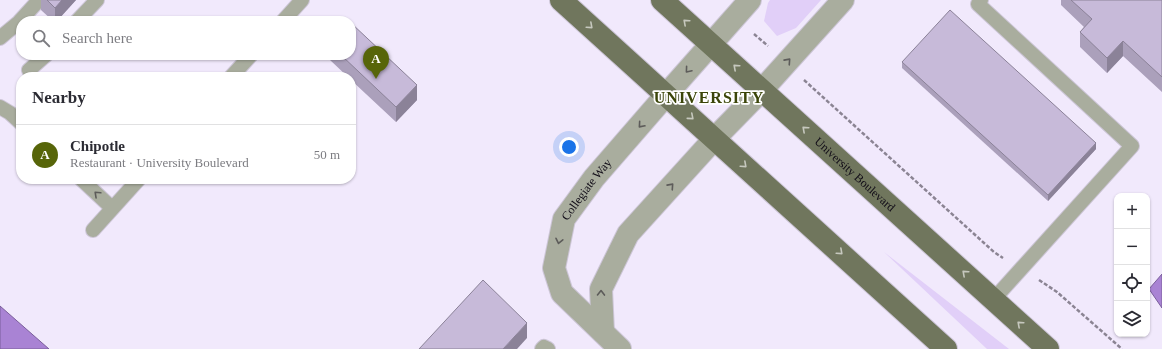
<!DOCTYPE html>
<meta charset="utf-8">
<style>
:root{--surface:#fff;--page:#f2f2f3;--text:#2b2b33;--muted:#7c7c81;--line:#e1e1e2;--accent:#576509}
body{margin:0;font-family:"Times New Roman",serif;background:var(--page);color:var(--text)}
.controls{position:absolute;right:12px;bottom:12px;display:grid;overflow:hidden;border-radius:8px;box-shadow:0 1px 3px #0004}
.controls button{width:36px;height:36px;display:grid;place-items:center;padding:0;border:0;border-bottom:1px solid var(--line);background:var(--surface);color:var(--text);font:20px sans-serif}
.you{position:absolute;left:569px;top:147px;width:14px;height:14px;margin:-10px;border:3px solid #fff;border-radius:50%;background:#1a73e8;box-shadow:0 0 0 6px #1a73e833}
.badge{display:grid;place-items:center;width:26px;height:26px;border-radius:50%;background:var(--accent);color:#fff;font-size:13px;font-weight:700}
.pin{position:absolute;translate:-50% -33px;filter:drop-shadow(0 1px 2px #0008)}
.pin::after{content:'';position:absolute;top:21px;width:14px;height:12px;background:inherit;clip-path:polygon(0 0,100% 0,50% 100%)}
.list{margin:0;padding:0;list-style:none}
h2{display:flex;justify-content:space-between;align-items:center;height:52px;margin:0;padding:0 16px;font-size:17px}
h2 small{font-size:13px;font-weight:400;color:var(--muted)}
.list li{display:grid;grid-template-columns:26px 1fr auto;gap:12px;align-items:center;box-sizing:border-box;height:60px;padding:0 16px;border-top:1px solid var(--line)}
.list b{display:block;font-size:15px;white-space:nowrap}
.list p{margin:0;font-size:13px;white-space:nowrap;color:var(--muted)}
.list em{font-size:13px;font-style:normal;color:var(--muted)}
.icon{flex:none;width:22px;height:22px;fill:none;stroke:currentColor;stroke-width:2;stroke-linecap:round;stroke-linejoin:round}
.map{position:relative;flex:none;width:1162px;height:349px;overflow:hidden}
.search{position:absolute;background:var(--surface);box-shadow:0 1px 3px #0004;left:16px;top:16px;width:340px;height:44px;display:flex;align-items:center;gap:10px;box-sizing:border-box;padding:0 14px;border-radius:16px;color:var(--muted);font-size:15px}
.panel{position:absolute;background:var(--surface);box-shadow:0 1px 3px #0004;left:16px;top:72px;width:340px;height:112px;border-radius:16px}
.map>svg:first-child{display:block}
.green{fill:#e1cff8}
.water{fill:#a983d4;stroke:#7b5f9b}
.lines{fill:none;stroke-linecap:round;stroke-linejoin:round}
.service-casing{stroke:#cdc6d7;stroke-width:16}
.minor-casing{stroke:#cdc6d7;stroke-width:24}
.tertiary-casing{stroke:#cdc6d7;stroke-width:24}
.primary-casing{stroke:#cdc6d7;stroke-width:24}
.path{stroke:#8b8493;stroke-width:2.5;stroke-dasharray:4 2;stroke-linecap:butt}
.service{stroke:#a9ad9e;stroke-width:14}
.minor{stroke:#a9ad9e;stroke-width:22}
.tertiary{stroke:#a9ad9e;stroke-width:22}
.primary{stroke:#70765d;stroke-width:22}
.wall{fill:#aba0bb}
.shaded-wall{fill:#8b8298}
.building{fill:#c7bad9;stroke:#8b8298}
.oneway{stroke:#c6c8be}
.oneway2{stroke:#5d5c5a}
.labels{text-anchor:middle;stroke-width:3.5;stroke-linejoin:round;paint-order:stroke}
.street-label{font-size:12px;fill:#110c17;stroke:#fff}
.district-label{font-size:16px;font-weight:bold;letter-spacing:1px;fill:#3b4509;stroke:#fff}
</style>
<div class="map">
<svg width="1162" height="349" viewBox="0 0 1162 349">
<rect width="100%" height="100%" fill="#f1e9fc"/>
<!-- green -->
<g class="green">
<polygon points="770,0 821,0 796,28 777,36 764,21 768,3"/>
<polygon points="884,252 1009,349 987,349"/>
</g>
<!-- water -->
<g class="water">
<polygon points="1162,274 1162,308 1149,289"/>
<polygon points="0,306 49,349 0,349"/>
</g>
<g class="lines">
<defs>
<g id="service">
<polyline points="981,0 978,4 1132,146 993,300"/>
<polyline points="77,21 97,0"/>
<polyline points="283,21 302,0"/>
<polyline points="0,38 19,22 39,0"/>
<polyline points="32,77 29,70 46,55"/>
<polyline points="231,77 251,55"/>
<polyline points="0,107 10,113 21,123"/>
<polyline points="81,179 112,208"/>
<polyline points="93,230 139,179"/>
<polyline points="542,349 544,347 548,349"/>
</g>
<g id="minor">
<polyline points="603,332 601,289 628,234 715,138"/>
<path id="s1" d="M 620,349 L 562,293 L 554,268 L 564,219 L 594,178 L 666,95"/>
</g>
<g id="tertiary">
<polyline points="666,95 750,0"/>
<polyline points="715,138 762,90 843,0"/>
</g>
<g id="primary">
<polyline points="561,0 946,349"/>
<path id="s2" d="M 662,0 L 1048,349"/>
</g>
</defs>
<!-- service casing -->
<use href="#service" class="service-casing"/>
<!-- minor casing -->
<use href="#minor" class="minor-casing"/>
<!-- tertiary casing -->
<use href="#tertiary" class="tertiary-casing"/>
<!-- primary casing -->
<use href="#primary" class="primary-casing"/>
<!-- path -->
<g class="path">
<polyline points="754,34 768,46"/>
<polyline points="804,80 994,252 1003,258"/>
<polyline points="1039,280 1057,292 1122,349"/>
</g>
<!-- service -->
<use href="#service" class="service"/>
<!-- minor -->
<use href="#minor" class="minor"/>
<!-- tertiary -->
<use href="#tertiary" class="tertiary"/>
<!-- primary -->
<use href="#primary" class="primary"/>
</g>
<!-- wall -->
<g class="wall">
<polygon points="41,0 76,0 57,21 53,21 41,10"/>
<polygon points="1061,0 1162,0 1162,92 1123,56 1107,73 1080,47 1080,32 1084,27 1061,5"/>
<polygon points="330,55 351,55 417,100 396,122 351,80 351,77 348,77 330,60"/>
<polygon points="902,62 1096,149 1048,201 902,68"/>
</g>
<!-- shaded-wall -->
<g class="shaded-wall">
<polygon points="62,0 76,0 57,21 55,21 55,8"/>
<polygon points="1123,41 1123,56 1107,73 1107,58"/>
<polygon points="417,85 417,100 396,122 396,107"/>
<polygon points="1096,143 1096,149 1048,201 1048,195"/>
<polygon points="527,323 527,338 517,349 503,349"/>
</g>
<!-- building -->
<g class="building">
<polygon points="47,0 62,0 55,8"/>
<polygon points="1071,0 1162,0 1162,77 1123,41 1107,58 1080,32 1092,19"/>
<polygon points="950,10 1096,143 1048,195 902,62"/>
<polygon points="351,23 417,85 396,107 341,55 351,55"/>
<polygon points="483,280 527,323 503,349 419,349"/>
</g>
<!-- one-way arrows -->
<defs><path id="oneway-chevron" d="M-2-3.5L2.5 0L-2 3.5" fill="none" stroke-width="1.6" stroke-linecap="round" stroke-linejoin="round"/></defs>
<g class="oneway">
<use href="#oneway-chevron" transform="translate(686 22) rotate(-138)"/>
<use href="#oneway-chevron" transform="translate(590 26) rotate(42)"/>
<use href="#oneway-chevron" transform="translate(736 67) rotate(-138)"/>
<use href="#oneway-chevron" transform="translate(691 117) rotate(41)"/>
<use href="#oneway-chevron" transform="translate(805 129) rotate(-138)"/>
<use href="#oneway-chevron" transform="translate(744 165) rotate(42)"/>
<use href="#oneway-chevron" transform="translate(840 252) rotate(42)"/>
<use href="#oneway-chevron" transform="translate(965 273) rotate(-138)"/>
<use href="#oneway-chevron" transform="translate(1020 324) rotate(-138)"/>
</g>
<g class="oneway2">
<use href="#oneway-chevron" transform="translate(788 61) rotate(-48)"/>
<use href="#oneway-chevron" transform="translate(688 70) rotate(130)"/>
<use href="#oneway-chevron" transform="translate(641 125) rotate(131)"/>
<use href="#oneway-chevron" transform="translate(671 186) rotate(-48)"/>
<use href="#oneway-chevron" transform="translate(97 194) rotate(-137)"/>
<use href="#oneway-chevron" transform="translate(559 241) rotate(102)"/>
<use href="#oneway-chevron" transform="translate(601 293) rotate(-89)"/>
</g>
<g class="labels">
<!-- street labels -->
<g class="street-label">
<text dy="4" stroke="none"><textPath href="#s2" startOffset="260">University Boulevard</textPath></text>
<text dy="4" stroke="none"><textPath href="#s1" startOffset="194">Collegiate Way</textPath></text>
</g>
<!-- district labels -->
<g class="district-label">
<text x="709" y="103">UNIVERSITY</text>
</g>
</g>
</svg>
<div class="controls">
<button>+</button>
<button>−</button>
<button><svg class="icon" aria-label="locate" viewBox="0 0 24 24"><circle cx="12" cy="12" r="6"/><path d="M12 2v4M12 18v4M2 12h4M18 12h4"/></svg></button>
<button><svg class="icon" aria-label="layers" viewBox="0 0 24 24"><path d="M12 4l9 5-9 5-9-5zM3 14l9 5 9-5"/></svg></button>
</div>
<div class="you"></div>
<div class="pin badge" style="left:376px;top:79px">A</div>
<div class="search"><svg class="icon" aria-label="search" viewBox="0 0 24 24"><circle cx="10" cy="10" r="6"/><path d="M15 15l6 6"/></svg>Search here</div>
<section class="panel">
<h2>Nearby<small></small></h2>
<ul class="list">
<li><span class="badge">A</span><div><b>Chipotle</b><p>Restaurant · University Boulevard</p></div><em>50 m</em></li>
</ul>
</section>
</div>
